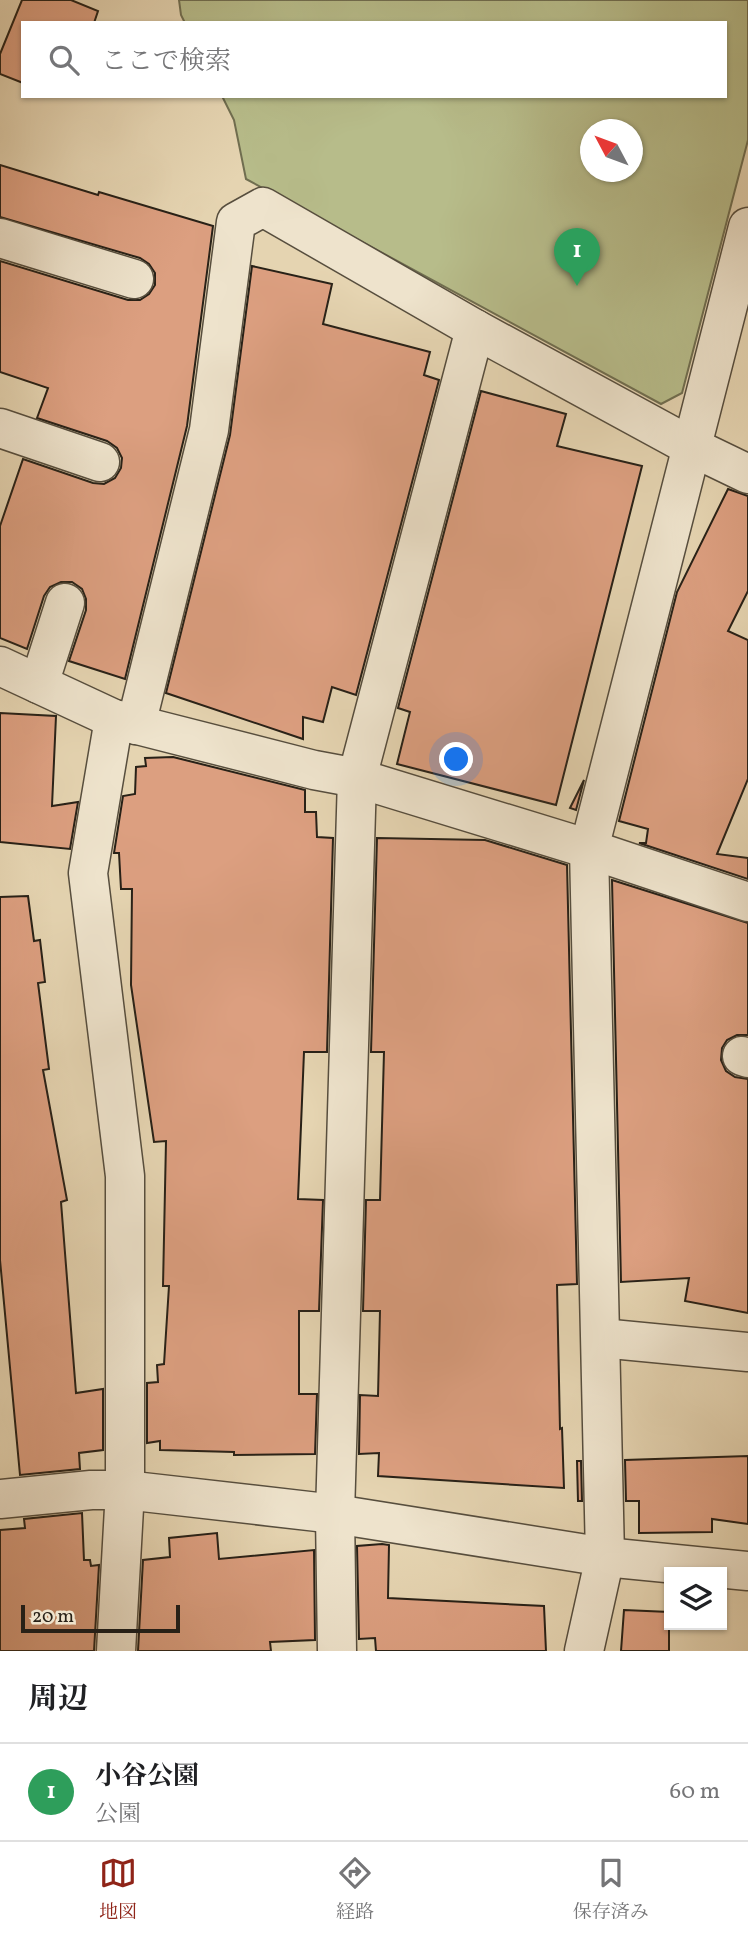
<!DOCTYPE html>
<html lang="ja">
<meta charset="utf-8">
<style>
:root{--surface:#fff;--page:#f6f6f6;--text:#202124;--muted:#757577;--line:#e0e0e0;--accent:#8f2418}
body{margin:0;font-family:Vollkorn,"Noto Serif JP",serif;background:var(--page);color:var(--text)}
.controls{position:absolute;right:21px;bottom:21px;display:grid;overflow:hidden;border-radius:0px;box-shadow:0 2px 5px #0004}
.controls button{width:63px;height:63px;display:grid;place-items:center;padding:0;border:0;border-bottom:2px solid var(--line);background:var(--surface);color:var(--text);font:35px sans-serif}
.compass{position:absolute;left:580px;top:119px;width:63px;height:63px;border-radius:50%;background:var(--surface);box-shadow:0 2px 5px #0004;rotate:311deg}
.scale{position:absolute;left:21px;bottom:18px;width:159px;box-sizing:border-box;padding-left:7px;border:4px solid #282117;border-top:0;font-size:19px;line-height:24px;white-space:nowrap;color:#282117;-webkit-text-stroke:5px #eee3cc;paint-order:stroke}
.you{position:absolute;left:457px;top:760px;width:24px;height:24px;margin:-18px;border:5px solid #fff;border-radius:50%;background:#1a73e8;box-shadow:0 0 0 10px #1a73e833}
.badge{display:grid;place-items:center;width:46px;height:46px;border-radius:50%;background:var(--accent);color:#fff;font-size:23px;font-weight:700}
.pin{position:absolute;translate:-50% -58px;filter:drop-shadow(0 2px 4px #0008)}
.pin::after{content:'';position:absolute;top:37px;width:24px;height:21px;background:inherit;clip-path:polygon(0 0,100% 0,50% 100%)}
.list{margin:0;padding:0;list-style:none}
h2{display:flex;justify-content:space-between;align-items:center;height:91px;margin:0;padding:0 28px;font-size:30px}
h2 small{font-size:23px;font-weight:400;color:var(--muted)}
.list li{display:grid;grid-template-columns:46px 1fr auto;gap:21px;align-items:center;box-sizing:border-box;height:98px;padding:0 28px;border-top:2px solid var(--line)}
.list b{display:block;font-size:26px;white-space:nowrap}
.list p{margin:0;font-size:23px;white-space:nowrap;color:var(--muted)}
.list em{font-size:23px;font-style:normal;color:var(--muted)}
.icon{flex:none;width:38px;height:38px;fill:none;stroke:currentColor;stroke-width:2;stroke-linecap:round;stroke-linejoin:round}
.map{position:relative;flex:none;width:748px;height:1651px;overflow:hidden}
.search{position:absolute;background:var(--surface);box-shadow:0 2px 5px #0004;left:21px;right:21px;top:21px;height:77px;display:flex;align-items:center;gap:18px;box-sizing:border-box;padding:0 24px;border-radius:0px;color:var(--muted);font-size:26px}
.sheet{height:189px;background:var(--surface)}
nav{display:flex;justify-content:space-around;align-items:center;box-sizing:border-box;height:98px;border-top:2px solid var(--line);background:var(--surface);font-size:19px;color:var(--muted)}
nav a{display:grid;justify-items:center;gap:4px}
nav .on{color:var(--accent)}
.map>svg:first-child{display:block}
.green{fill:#b7bc8a;stroke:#706e50;stroke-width:2;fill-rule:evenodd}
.building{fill:#dc9f80;stroke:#282117;stroke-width:2}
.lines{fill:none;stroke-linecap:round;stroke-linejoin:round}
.minor-casing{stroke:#574e3e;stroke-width:41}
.minor{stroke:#eee3cc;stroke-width:38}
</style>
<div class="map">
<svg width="748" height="1651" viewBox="0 0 748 1651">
<rect width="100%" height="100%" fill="#e5d4b1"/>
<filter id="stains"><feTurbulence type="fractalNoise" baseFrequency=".00286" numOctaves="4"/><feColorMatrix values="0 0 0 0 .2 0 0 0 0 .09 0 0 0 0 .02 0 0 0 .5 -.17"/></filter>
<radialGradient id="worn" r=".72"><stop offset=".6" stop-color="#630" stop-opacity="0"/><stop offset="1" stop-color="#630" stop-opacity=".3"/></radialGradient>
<!-- green -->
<path class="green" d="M 179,0 L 748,0 L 748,140 L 682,393 L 661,404 L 246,179 L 234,120 L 222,96 L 725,96 L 725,23 L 185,23 L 181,15 ZM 590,130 L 632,130 L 632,172 L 590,172 Z"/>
<!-- building -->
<g class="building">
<polygon points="22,0 71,0 98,11 94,23 23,23 23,83 0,74 0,54"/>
<polygon points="0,165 98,195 99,192 213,226 187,426 125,679 69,661 86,610 86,599 82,589 72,582 61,582 50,587 44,596 27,649 0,638 0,526 23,459 93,483 104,484 115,478 121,468 122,458 117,448 107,441 37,418 48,388 0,372 0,261 128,300 140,300 149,294 155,285 155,273 149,264 140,258 0,217"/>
<polygon points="252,266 332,284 323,324 430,352 424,375 439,380 356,695 332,687 323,722 303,717 303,739 166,693 230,435"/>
<polygon points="481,391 566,414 557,446 642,466 556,805 397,764 410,712 398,708"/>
<polygon points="728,489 748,496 748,591 728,631 748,640 748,779 717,854 748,858 748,879 639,843 646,843 648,829 619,821 677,592"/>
<polygon points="0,713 56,716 52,806 78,802 70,849 0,842"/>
<polygon points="173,757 305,790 305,812 316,812 317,837 333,838 327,1052 304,1052 298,1199 323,1200 319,1311 299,1311 299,1394 317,1394 315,1454 234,1455 234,1452 160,1450 160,1441 147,1443 147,1383 158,1382 157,1365 164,1364 169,1286 163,1286 166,1141 154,1142 131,985 132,889 121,889 119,853 114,853 123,796 135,794 136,767 146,766 145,758"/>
<polygon points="584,780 576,810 570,808"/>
<polygon points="377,838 485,840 567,865 577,1284 557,1285 560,1429 562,1428 564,1488 378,1476 379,1453 359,1454 360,1395 378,1396 380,1311 363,1311 366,1200 380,1200 384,1052 371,1052"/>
<polygon points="612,880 748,923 748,1035 737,1035 727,1040 722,1048 721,1060 726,1071 735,1077 748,1079 748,1313 685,1301 689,1278 621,1282"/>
<polygon points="28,896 34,941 40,940 45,982 38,983 49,1069 43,1070 67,1200 61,1202 76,1393 103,1389 103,1450 79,1453 80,1469 20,1475 0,1260 0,897"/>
<polygon points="748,1456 748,1524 712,1519 712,1532 639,1533 639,1501 626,1501 625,1460"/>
<polygon points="577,1461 581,1461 582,1501 578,1501"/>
<polygon points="82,1513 84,1560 90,1560 91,1566 99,1565 94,1651 0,1651 0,1530 25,1528 24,1519"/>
<polygon points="217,1533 219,1559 314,1550 315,1640 270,1642 271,1651 138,1651 143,1560 170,1557 169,1538"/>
<polygon points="382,1544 389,1545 388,1598 544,1606 546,1651 376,1651 375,1638 359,1639 357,1546"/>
<polygon points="624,1610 669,1612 669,1651 621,1651"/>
</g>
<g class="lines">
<defs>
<g id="minor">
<polyline points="0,238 134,279"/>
<polyline points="0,428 100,462"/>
<polyline points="0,666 114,719 314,770 357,778 589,849 748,902"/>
<polyline points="39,684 65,603"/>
<polyline points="114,719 88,873 125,1176 125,1490 116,1651"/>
<polyline points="136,725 209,430 236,222 263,207 475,329 692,447 748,474"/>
<polyline points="742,1056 748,1058"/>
<polyline points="601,1338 748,1352"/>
<polyline points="0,1499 91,1490 125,1490 335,1514 605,1557 748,1571"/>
<polyline points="337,1651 335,1514 357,778 475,329"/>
<polyline points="584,1651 605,1557 589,849 748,227"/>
</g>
</defs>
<!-- minor casing -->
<use href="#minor" class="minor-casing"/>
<!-- minor -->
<use href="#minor" class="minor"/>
</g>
<rect width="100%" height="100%" filter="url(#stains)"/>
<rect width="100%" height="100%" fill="url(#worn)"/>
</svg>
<div class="controls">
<button><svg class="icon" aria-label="layers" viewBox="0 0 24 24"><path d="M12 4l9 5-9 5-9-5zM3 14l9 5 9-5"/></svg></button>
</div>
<svg class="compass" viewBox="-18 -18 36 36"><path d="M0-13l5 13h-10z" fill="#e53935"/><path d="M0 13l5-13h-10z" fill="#757577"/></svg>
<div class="scale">20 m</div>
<div class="you"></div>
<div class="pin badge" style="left:577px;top:286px;background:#2e9e5b">1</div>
<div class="search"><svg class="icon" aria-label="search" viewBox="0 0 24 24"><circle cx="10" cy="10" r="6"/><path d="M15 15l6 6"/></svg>ここで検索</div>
</div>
<section class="sheet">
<h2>周辺<small></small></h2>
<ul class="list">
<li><span class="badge" style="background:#2e9e5b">1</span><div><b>小谷公園</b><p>公園</p></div><em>60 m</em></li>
</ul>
</section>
<nav>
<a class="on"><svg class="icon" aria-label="map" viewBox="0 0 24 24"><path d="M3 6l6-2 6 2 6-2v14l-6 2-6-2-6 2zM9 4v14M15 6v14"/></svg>地図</a>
<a><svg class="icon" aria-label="directions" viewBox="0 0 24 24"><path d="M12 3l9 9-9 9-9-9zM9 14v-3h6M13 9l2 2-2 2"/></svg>経路</a>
<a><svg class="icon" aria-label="saved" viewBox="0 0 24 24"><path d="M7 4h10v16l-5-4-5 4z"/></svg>保存済み</a>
</nav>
